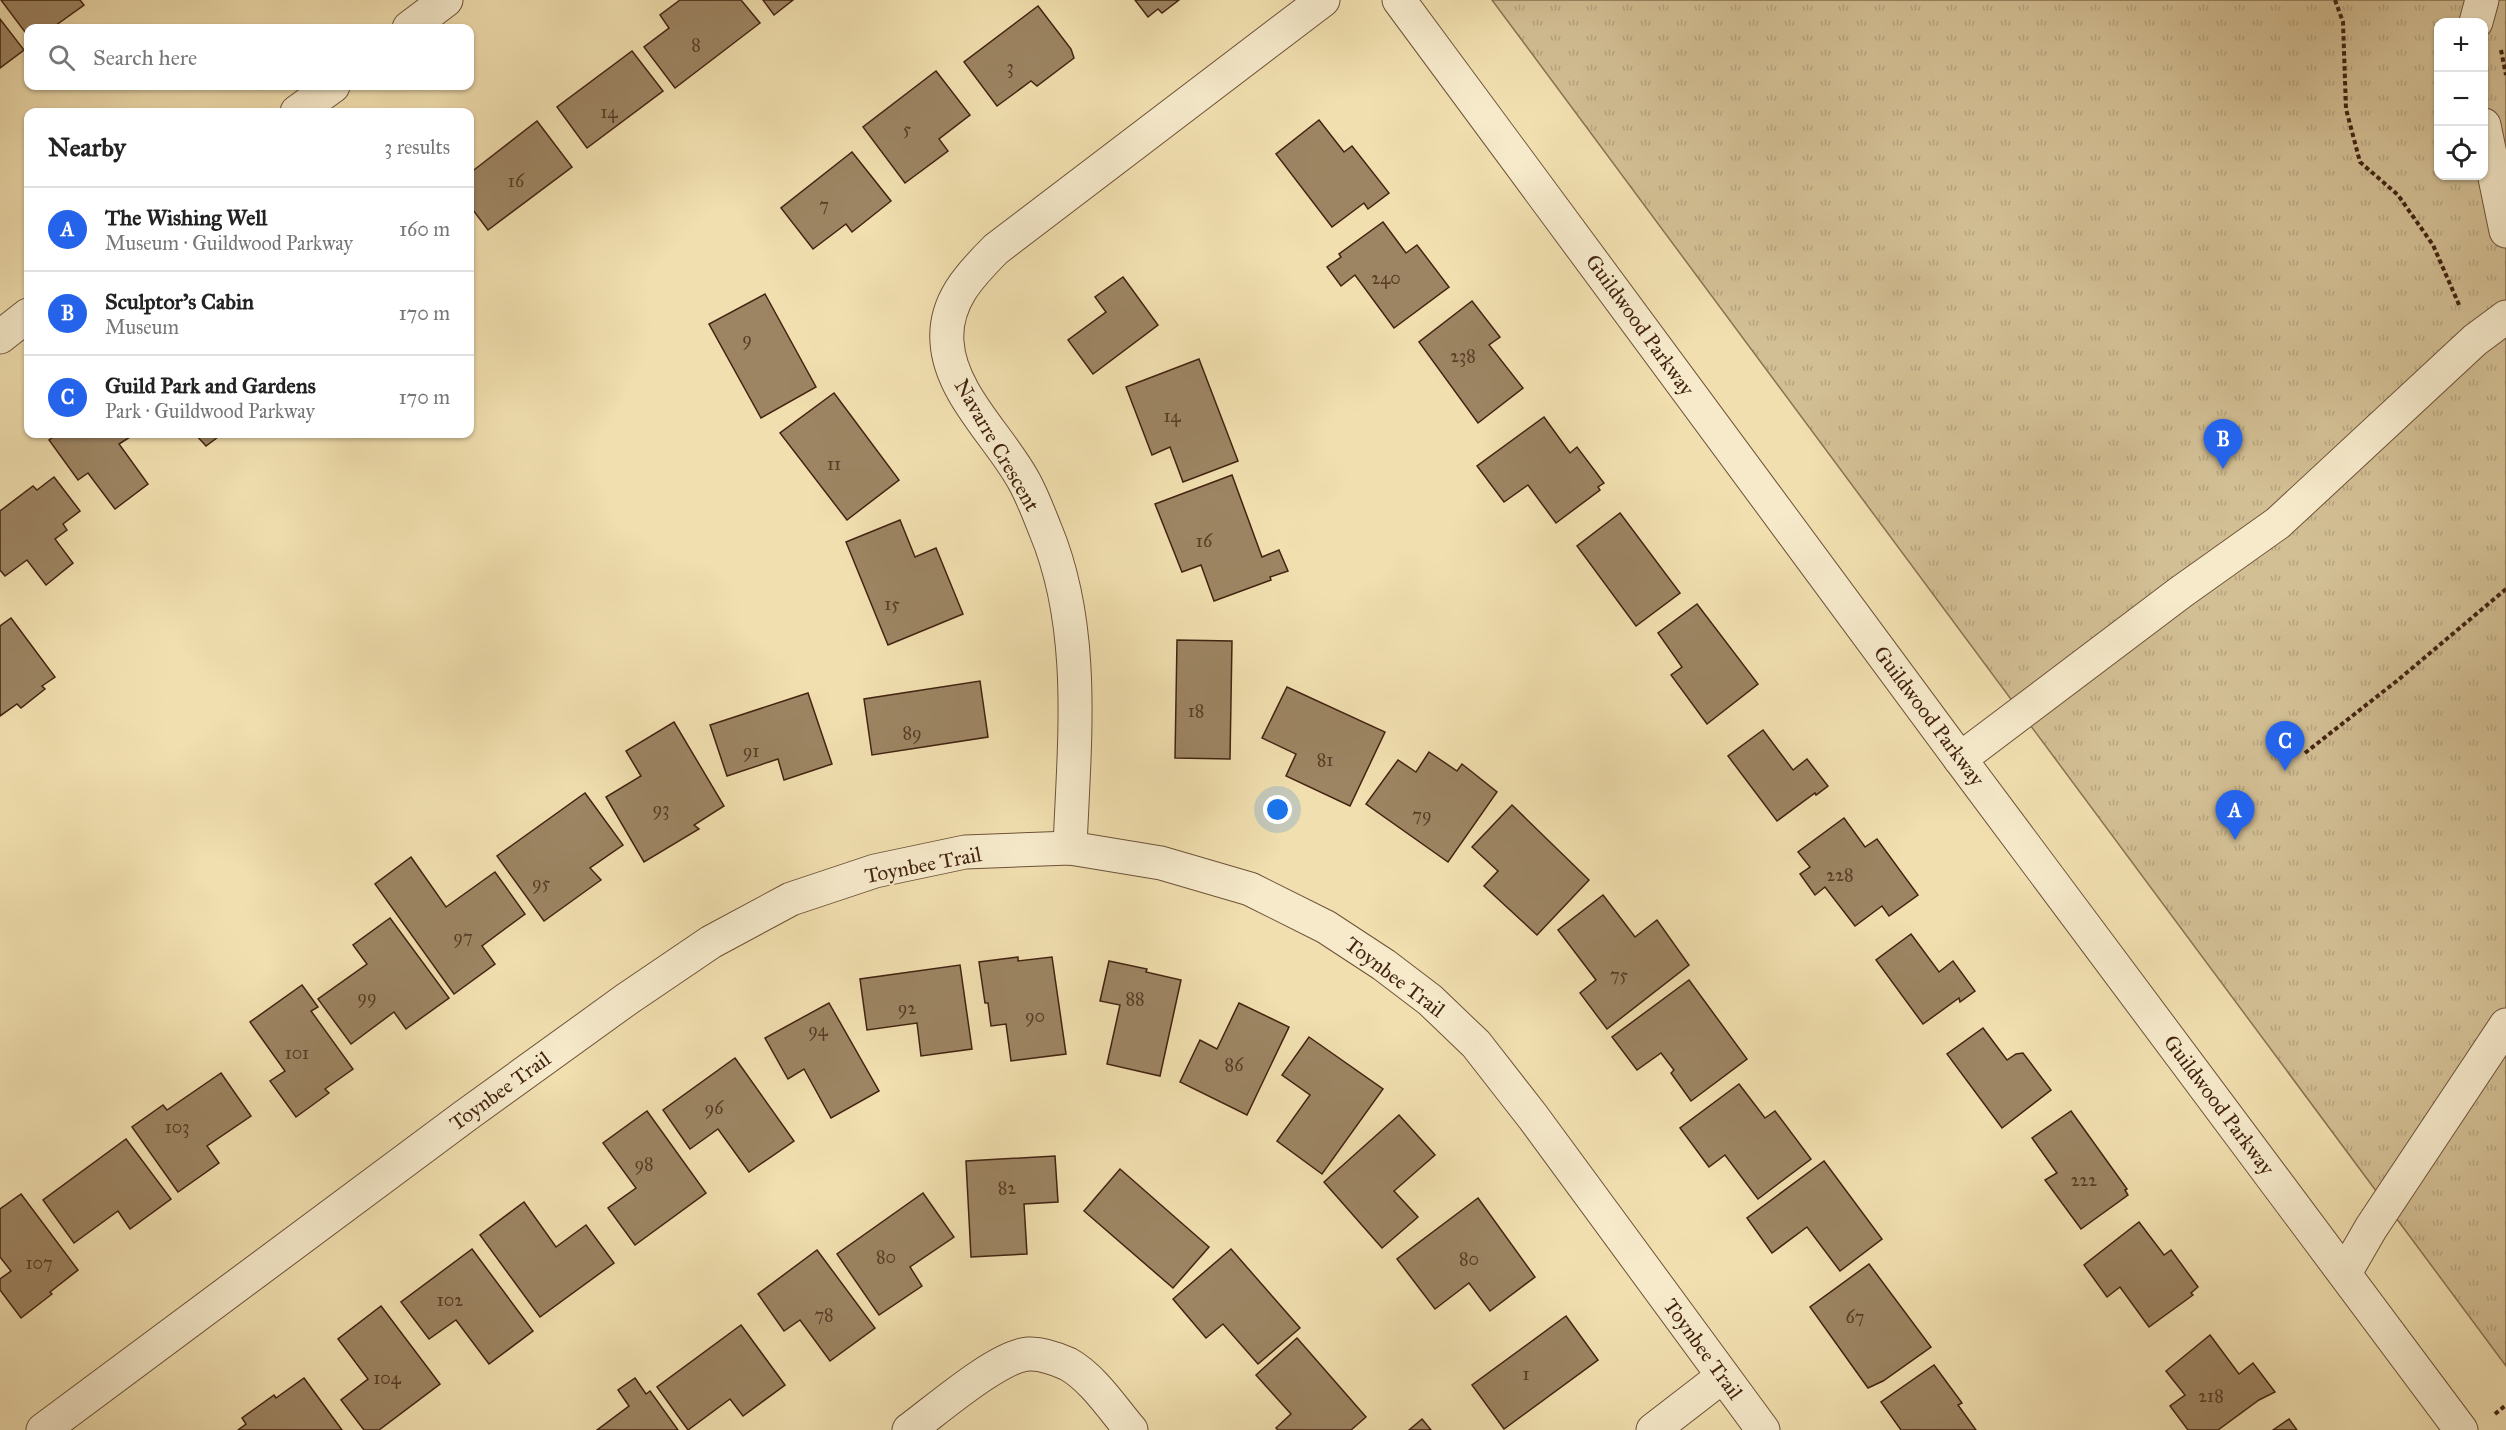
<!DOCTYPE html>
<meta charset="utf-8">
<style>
:root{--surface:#fff;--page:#f6f6f6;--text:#222;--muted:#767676;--line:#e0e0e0;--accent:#2563eb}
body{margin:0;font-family:"IM FELL Great Primer",serif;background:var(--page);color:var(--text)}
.controls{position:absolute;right:18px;top:18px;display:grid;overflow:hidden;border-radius:12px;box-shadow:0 2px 4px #0004}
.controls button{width:54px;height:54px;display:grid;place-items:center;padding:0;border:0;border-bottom:2px solid var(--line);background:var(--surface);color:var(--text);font:30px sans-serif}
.you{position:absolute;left:1278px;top:810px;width:21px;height:21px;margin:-15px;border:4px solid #fff;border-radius:50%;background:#1a73e8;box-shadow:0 0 0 9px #1a73e833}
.badge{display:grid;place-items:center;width:39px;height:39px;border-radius:50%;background:var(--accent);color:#fff;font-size:20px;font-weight:700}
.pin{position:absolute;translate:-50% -50px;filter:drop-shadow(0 2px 3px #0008)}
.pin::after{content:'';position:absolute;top:32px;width:21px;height:18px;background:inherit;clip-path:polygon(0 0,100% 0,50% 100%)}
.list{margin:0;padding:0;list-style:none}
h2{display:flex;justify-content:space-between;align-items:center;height:78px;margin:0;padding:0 24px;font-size:26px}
h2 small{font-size:20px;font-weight:400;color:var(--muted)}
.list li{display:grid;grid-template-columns:39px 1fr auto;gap:18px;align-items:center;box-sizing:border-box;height:84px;padding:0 24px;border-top:2px solid var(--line)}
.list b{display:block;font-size:22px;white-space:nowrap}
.list p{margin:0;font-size:20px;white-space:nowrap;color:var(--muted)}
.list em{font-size:20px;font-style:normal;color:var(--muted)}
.icon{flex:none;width:33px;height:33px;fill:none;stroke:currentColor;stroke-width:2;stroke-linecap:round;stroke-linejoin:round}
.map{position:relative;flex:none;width:2506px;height:1430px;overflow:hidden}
.search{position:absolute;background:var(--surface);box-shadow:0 2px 4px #0004;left:24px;top:24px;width:450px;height:66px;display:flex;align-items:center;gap:15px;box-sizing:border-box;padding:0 21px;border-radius:12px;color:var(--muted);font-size:22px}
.panel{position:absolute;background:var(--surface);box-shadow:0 2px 4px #0004;left:24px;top:108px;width:450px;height:330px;border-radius:12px}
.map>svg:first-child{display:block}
.grass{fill:url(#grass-tufts);stroke:#8b7152;stroke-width:1.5;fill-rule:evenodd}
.building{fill:#9d8563;stroke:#432311;stroke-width:1.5}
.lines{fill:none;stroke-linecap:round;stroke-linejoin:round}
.minor-casing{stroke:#6e5238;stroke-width:35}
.path{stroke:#432311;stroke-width:4;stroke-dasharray:4.5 3;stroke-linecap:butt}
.minor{stroke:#f6eacb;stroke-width:33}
.labels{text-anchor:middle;stroke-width:4.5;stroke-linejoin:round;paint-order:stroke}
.number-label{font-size:18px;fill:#5a3c26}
.street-label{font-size:21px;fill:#432311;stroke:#f6eacb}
</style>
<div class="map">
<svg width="2506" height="1430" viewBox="0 0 2506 1430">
<defs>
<pattern id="grass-tufts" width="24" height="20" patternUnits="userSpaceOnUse" patternTransform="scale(1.5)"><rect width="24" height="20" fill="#d3bf94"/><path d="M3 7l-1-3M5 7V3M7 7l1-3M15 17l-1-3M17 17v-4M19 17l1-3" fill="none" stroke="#b6a47f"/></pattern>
</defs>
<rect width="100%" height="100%" fill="#f1dfaf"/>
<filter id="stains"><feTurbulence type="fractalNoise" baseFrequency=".00333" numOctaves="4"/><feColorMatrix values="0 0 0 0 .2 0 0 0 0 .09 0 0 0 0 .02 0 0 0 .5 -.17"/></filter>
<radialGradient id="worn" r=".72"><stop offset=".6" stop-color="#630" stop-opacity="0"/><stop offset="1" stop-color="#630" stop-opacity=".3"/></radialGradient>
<!-- grass -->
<path class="grass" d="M 1492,0 L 2506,0 L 2506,1366 ZM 2438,22 L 2484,22 L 2484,176 L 2438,176 Z"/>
<!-- building -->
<g class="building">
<polygon points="1,0 80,0 84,5 52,28 28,28 28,36"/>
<polygon points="680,0 741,0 760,23 675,88 644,47 669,28 660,15"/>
<polygon points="763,0 793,0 774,15"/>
<polygon points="1135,0 1179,0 1162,13 1158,9 1148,17"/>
<polygon points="1038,6 1071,49 1074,58 1037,86 1031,81 997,106 964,62"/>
<polygon points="0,19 24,50 0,68"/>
<polygon points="632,51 663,91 587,148 557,107"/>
<polygon points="936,71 970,115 939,139 948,151 905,183 863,127"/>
<polygon points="1319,120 1344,152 1352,146 1389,193 1368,209 1364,203 1332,227 1276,154"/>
<polygon points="537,121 572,167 488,230 470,206 470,173"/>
<polygon points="852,152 891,201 852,232 846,224 813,249 781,208"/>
<polygon points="1383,222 1406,253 1417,245 1449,287 1394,328 1355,275 1341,286 1327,267 1341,257 1339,254"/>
<polygon points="1123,277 1158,325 1093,374 1068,340 1106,312 1095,297"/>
<polygon points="765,294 816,387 761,418 709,324"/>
<polygon points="1472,301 1500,337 1489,345 1523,388 1478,423 1419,342"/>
<polygon points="1199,359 1238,461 1183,482 1170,447 1152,455 1126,387"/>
<polygon points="834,393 899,480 847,520 780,433"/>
<polygon points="1544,417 1570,453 1577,447 1604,483 1598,487 1600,490 1556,523 1528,485 1504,502 1477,466"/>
<polygon points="58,434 127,434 130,437 119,444 148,484 115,509 88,473 78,480 49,440"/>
<polygon points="195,434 222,434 206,446"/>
<polygon points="1232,475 1262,557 1279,550 1288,571 1270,577 1271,580 1214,601 1201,565 1182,572 1155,504"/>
<polygon points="54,477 80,511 63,524 67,530 55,539 73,563 46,585 27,560 5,576 0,570 0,511 33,486 37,490"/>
<polygon points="1620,513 1680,593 1636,626 1577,546"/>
<polygon points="900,520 915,557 936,548 963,614 888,645 846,542"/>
<polygon points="1697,604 1758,684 1707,724 1671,675 1682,667 1658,633"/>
<polygon points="11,618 55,677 42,686 45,689 21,708 17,704 0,716 0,626"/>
<polygon points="1177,640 1232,641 1230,759 1175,758"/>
<polygon points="980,681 988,737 872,755 864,699"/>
<polygon points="1287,687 1385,732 1350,806 1286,776 1296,754 1262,738"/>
<polygon points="808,693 832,764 784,780 778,759 727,776 710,725"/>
<polygon points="674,722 724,806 694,825 699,829 644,862 606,797 641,776 626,751"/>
<polygon points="1763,730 1793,770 1807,759 1828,786 1816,795 1815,793 1777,821 1728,756"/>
<polygon points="1429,752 1457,771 1462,764 1497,792 1448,862 1366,804 1398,760 1416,772"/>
<polygon points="585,793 623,845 590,868 601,880 544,921 497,856"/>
<polygon points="1512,805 1589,880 1537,935 1484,886 1498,871 1472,847"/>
<polygon points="1844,818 1865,847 1877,839 1918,895 1889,916 1882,906 1855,926 1825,887 1815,895 1800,874 1810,867 1798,852"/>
<polygon points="411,857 446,907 495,872 525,914 482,946 495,964 454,994 375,884"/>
<polygon points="1603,895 1635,937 1657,920 1689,965 1607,1029 1580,993 1596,980 1558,930"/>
<polygon points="390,918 449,998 406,1029 394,1012 351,1044 318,999 367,964 353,945"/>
<polygon points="1911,934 1939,972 1953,961 1975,991 1960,1002 1959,998 1923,1024 1876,960"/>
<polygon points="1018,957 1018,961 1052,957 1066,1054 1011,1061 1006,1024 991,1026 988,1003 985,1003 979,962"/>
<polygon points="1109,961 1147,969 1146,972 1181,980 1160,1076 1107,1064 1120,1005 1100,1001"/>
<polygon points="960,965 972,1049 921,1056 917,1023 867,1030 860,979"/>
<polygon points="1689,980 1747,1059 1691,1101 1671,1073 1674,1070 1661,1053 1637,1070 1612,1037"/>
<polygon points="302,985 318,1007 311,1011 353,1069 325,1089 329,1093 296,1117 270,1081 285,1071 250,1022"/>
<polygon points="829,1003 879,1091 831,1118 804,1069 788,1079 765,1038"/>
<polygon points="1239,1003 1289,1027 1247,1115 1180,1082 1200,1040 1217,1049"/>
<polygon points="1983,1028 2007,1060 2016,1054 2023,1053 2051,1090 2002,1128 1947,1054"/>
<polygon points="1309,1037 1383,1089 1322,1174 1277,1141 1310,1095 1282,1075"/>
<polygon points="735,1058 794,1141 749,1172 718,1129 690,1149 663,1110"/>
<polygon points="221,1073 251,1116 207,1146 219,1163 178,1192 132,1127 163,1105 167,1110"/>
<polygon points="1739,1084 1765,1118 1775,1111 1811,1159 1758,1199 1725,1155 1709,1167 1680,1128"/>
<polygon points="647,1111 706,1193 635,1245 608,1208 636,1188 603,1143"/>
<polygon points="2071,1111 2127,1189 2125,1190 2128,1195 2081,1229 2045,1180 2057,1173 2032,1138"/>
<polygon points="1399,1115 1435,1155 1394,1191 1418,1217 1382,1248 1324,1182"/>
<polygon points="126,1139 171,1199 130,1229 118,1211 74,1243 43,1200"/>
<polygon points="1055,1156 1058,1202 1024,1204 1027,1254 971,1257 966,1161"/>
<polygon points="1824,1161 1882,1239 1840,1271 1807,1227 1772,1253 1747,1218"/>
<polygon points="1120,1169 1209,1247 1173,1288 1084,1211"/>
<polygon points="923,1193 954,1237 910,1267 922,1286 879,1315 837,1254"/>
<polygon points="21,1194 78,1270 50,1292 52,1294 21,1318 0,1290 0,1279 11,1271 0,1257 0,1209"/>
<polygon points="1478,1198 1535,1277 1490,1311 1469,1283 1435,1309 1397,1259"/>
<polygon points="524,1202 556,1247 586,1225 614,1263 540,1317 480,1235"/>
<polygon points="2139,1222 2164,1255 2171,1250 2198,1287 2191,1293 2193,1295 2149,1327 2120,1287 2107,1297 2084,1265"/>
<polygon points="472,1249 533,1331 489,1364 456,1320 429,1339 401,1302"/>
<polygon points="1231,1249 1300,1328 1258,1364 1223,1324 1206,1338 1173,1299"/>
<polygon points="817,1250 875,1328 830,1361 800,1320 784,1331 758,1294"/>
<polygon points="1869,1264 1931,1347 1883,1381 1868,1388 1810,1307"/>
<polygon points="381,1306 440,1384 379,1430 364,1430 341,1400 368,1379 338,1339"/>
<polygon points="1566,1316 1598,1360 1504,1429 1472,1385"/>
<polygon points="741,1325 785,1385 743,1416 730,1399 688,1430 657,1387"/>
<polygon points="2210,1335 2239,1374 2253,1363 2275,1392 2259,1400 2218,1430 2188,1430 2170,1406 2185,1395 2166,1371"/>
<polygon points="1297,1338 1366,1417 1351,1430 1278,1430 1276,1428 1291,1414 1256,1375"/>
<polygon points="1934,1365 1962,1403 1958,1405 1976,1430 1901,1430 1881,1402"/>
<polygon points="304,1378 342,1430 238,1430 246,1424 242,1418 274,1395 276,1398"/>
<polygon points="635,1378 646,1394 650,1391 678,1430 597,1430 629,1406 618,1390"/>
<polygon points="1422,1419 1431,1430 1409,1430"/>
<polygon points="2289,1419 2297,1430 2273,1430"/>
</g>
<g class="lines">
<defs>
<g id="minor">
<polyline points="1399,0 1960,759 2461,1430"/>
<polyline points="2476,22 2482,0"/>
<polyline points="409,28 446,0"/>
<polyline points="297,112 333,86"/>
<polyline points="2484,125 2506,231"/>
<polyline points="0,337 28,315"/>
<polyline points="1960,759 2181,592 2278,523 2475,340 2506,317"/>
<path d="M 1070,848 C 1074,743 1087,629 1045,529 C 1039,514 1033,498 1025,483 C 1002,439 950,394 947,342 C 944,302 970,275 996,249 L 1323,0"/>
<polyline points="2345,1273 2371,1228 2506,1025"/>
<polyline points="43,1430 465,1116 627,999 711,942 791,899 875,871 965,852 1070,848 1161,863 1250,889 1326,927 1384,965 1430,1000 1476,1044 1533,1117 1763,1430"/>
<path d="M 909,1430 C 935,1411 998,1356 1028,1354 C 1041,1353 1057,1359 1068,1364 C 1093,1378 1113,1409 1131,1430"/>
<polyline points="1653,1430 1723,1376"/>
</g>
</defs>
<!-- minor casing -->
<use href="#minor" class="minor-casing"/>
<!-- path -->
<g class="path">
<polyline points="2335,0 2343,22 2346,109 2360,162 2398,195 2433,245 2460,307"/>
<polyline points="2501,50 2506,75"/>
<polyline points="2305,753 2398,680 2506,589"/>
<polyline points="2495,1414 2506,1405"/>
</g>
<!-- minor -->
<use href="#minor" class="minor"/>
</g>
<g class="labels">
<!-- number labels -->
<g class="number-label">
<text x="696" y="51">8</text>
<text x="1010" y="73">3</text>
<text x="609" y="118">14</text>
<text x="907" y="135">5</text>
<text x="516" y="187">16</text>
<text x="824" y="211">7</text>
<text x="1386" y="284">240</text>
<text x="747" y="345">9</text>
<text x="1463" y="362">238</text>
<text x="1172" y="422">14</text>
<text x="834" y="470">11</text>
<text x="1204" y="547">16</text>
<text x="892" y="610">15</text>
<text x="1196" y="717">18</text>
<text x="912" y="739">89</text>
<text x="751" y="757">91</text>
<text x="1325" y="766">81</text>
<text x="661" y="815">93</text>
<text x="1422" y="821">79</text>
<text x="1840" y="881">228</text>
<text x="541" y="889">95</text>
<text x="463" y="943">97</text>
<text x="1619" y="981">75</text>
<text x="367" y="1003">99</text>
<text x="1135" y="1005">88</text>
<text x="907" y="1014">92</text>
<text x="1035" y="1022">90</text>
<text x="818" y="1036">94</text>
<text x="297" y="1059">101</text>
<text x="1234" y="1071">86</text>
<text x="714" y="1114">96</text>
<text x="177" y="1133">103</text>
<text x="644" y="1170">98</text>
<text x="2084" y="1186">222</text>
<text x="1007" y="1194">82</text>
<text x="886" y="1263">80</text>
<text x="1469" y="1265">80</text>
<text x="39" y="1269">107</text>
<text x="450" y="1306">102</text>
<text x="824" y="1321">78</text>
<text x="1855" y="1323">67</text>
<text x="1526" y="1380">1</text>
<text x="387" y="1384">104</text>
<text x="2211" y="1402">218</text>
</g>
<!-- street labels -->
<g class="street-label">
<text transform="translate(1640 325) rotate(54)" y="7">Guildwood Parkway</text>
<text transform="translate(997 445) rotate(60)" y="7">Navarre Crescent</text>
<text transform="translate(1929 716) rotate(53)" y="7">Guildwood Parkway</text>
<text transform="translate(923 865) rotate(-11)" y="7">Toynbee Trail</text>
<text transform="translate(1395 977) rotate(37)" y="7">Toynbee Trail</text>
<text transform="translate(500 1091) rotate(-36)" y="7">Toynbee Trail</text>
<text transform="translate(2219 1105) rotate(53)" y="7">Guildwood Parkway</text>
<text transform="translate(1703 1349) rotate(54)" y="7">Toynbee Trail</text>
</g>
</g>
<rect width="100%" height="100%" filter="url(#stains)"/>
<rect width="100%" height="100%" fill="url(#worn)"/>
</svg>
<div class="controls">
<button>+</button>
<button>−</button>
<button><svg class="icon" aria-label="locate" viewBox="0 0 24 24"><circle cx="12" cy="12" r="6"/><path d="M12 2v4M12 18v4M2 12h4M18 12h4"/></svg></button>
</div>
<div class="you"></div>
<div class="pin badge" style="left:2235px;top:840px">A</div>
<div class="pin badge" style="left:2223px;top:469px">B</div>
<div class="pin badge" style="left:2285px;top:771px">C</div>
<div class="search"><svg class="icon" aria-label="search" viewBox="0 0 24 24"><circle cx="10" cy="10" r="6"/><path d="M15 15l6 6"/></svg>Search here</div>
<section class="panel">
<h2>Nearby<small>3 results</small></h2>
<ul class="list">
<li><span class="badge">A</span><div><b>The Wishing Well</b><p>Museum · Guildwood Parkway</p></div><em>160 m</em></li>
<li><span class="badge">B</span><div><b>Sculptor's Cabin</b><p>Museum</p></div><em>170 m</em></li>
<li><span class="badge">C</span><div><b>Guild Park and Gardens</b><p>Park · Guildwood Parkway</p></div><em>170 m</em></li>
</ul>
</section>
</div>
